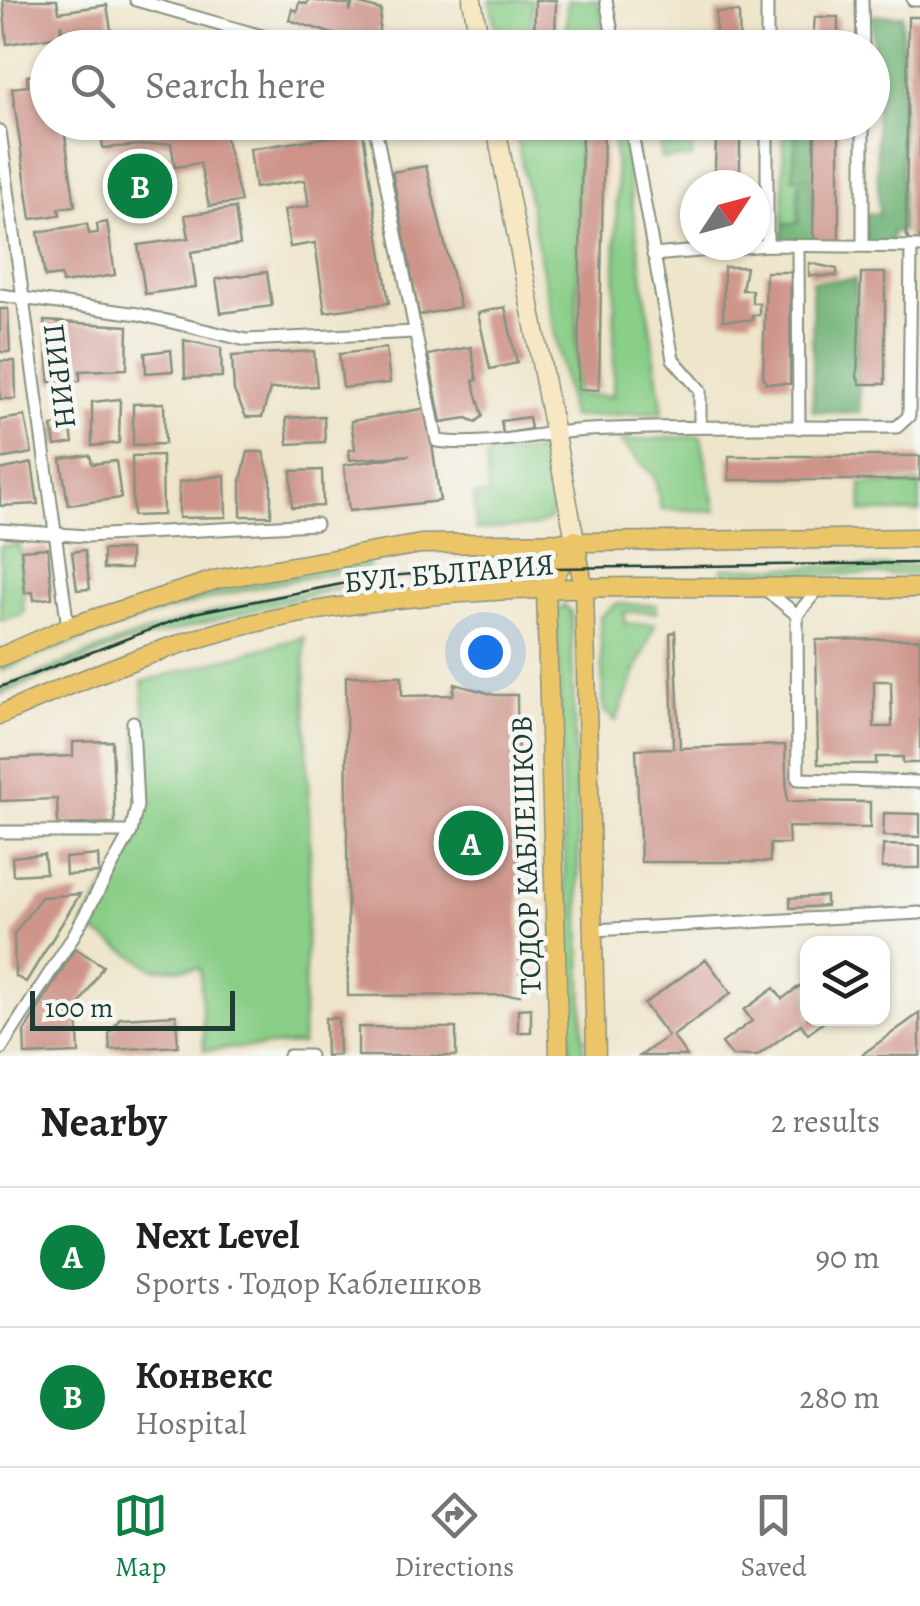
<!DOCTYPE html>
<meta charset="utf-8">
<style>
:root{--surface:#fff;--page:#f2f2f2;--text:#202124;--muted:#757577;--line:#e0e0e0;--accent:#0b8043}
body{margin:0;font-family:Alegreya,serif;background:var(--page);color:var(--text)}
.controls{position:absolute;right:30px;bottom:30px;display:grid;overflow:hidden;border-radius:20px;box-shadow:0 2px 8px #0004}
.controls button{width:90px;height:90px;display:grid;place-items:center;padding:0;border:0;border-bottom:2px solid var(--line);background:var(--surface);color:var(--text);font:50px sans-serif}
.compass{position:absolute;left:680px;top:170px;width:90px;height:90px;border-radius:50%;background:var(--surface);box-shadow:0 2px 8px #0004;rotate:54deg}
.scale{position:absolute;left:30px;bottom:25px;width:205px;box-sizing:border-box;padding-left:10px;border:5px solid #1f3d34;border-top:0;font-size:28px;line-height:35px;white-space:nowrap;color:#1f3d34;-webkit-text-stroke:8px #f6f6f2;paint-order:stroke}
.you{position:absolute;left:485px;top:652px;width:35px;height:35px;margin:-25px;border:8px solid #fff;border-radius:50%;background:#1a73e8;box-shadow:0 0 0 15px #1a73e833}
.badge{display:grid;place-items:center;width:65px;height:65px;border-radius:50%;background:var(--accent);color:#fff;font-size:32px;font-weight:700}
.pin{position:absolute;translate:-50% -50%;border:5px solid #fff;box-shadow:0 2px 10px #0006}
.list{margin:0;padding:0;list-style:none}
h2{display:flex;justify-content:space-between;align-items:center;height:130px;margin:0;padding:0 40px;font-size:42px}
h2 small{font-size:32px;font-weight:400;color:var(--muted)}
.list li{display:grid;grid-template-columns:65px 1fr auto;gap:30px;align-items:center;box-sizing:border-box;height:140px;padding:0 40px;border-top:2px solid var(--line)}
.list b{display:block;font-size:38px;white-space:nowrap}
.list p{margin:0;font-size:32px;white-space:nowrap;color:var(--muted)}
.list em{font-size:32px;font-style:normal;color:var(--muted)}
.icon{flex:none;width:55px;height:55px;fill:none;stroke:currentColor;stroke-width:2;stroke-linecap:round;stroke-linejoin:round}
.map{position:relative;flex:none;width:920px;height:1056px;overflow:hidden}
.search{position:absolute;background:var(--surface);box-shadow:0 2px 8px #0004;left:30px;right:30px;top:30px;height:110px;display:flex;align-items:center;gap:25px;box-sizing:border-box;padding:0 35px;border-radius:55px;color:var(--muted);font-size:38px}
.sheet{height:410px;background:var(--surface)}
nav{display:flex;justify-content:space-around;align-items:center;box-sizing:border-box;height:140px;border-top:2px solid var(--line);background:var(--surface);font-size:28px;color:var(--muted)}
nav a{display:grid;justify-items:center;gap:5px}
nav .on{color:var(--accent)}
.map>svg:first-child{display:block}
.green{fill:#89ce87;stroke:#54865e;stroke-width:2.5}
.forest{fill:#6eb174;stroke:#467754;stroke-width:2.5}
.building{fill:#ce948a;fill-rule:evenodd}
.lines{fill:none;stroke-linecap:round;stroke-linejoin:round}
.street-casing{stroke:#869180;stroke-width:15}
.secondary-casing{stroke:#869180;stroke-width:21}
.primary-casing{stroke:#869180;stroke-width:21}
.street{stroke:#fff;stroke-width:11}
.secondary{stroke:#f7e8c3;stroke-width:18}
.primary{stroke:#ecc569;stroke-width:18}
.tram{stroke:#1f3d34;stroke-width:2.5}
.labels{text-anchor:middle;stroke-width:9;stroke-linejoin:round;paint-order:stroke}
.street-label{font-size:30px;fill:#1f3d34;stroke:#f6f6f2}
</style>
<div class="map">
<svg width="920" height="1056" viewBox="0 0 920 1056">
<rect width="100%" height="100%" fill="#f6f6f2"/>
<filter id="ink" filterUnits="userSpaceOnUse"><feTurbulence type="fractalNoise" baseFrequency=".01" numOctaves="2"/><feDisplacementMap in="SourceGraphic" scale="20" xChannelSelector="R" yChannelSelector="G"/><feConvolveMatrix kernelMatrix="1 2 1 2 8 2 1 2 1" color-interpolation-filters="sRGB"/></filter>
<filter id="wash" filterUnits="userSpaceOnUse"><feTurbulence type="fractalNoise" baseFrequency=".0048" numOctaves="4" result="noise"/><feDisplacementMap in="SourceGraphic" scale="40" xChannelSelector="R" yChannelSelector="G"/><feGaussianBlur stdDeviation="2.25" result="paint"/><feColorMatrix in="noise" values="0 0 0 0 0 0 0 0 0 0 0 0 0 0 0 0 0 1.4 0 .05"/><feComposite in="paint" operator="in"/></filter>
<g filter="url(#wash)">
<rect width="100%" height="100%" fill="#eee5cb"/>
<!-- green -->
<g class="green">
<polygon points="490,0 532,0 531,47 500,47"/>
<polygon points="567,0 598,0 606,47 566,47"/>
<polygon points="514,123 579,123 576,395 613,396 617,184 612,123 620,123 663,412 571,417"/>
<polygon points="691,124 692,158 661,159 660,125"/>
<polygon points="784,132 796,132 793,177 812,177 812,182 799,183 798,224 783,224"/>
<polygon points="701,436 716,511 661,509 655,478 621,441"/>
<polygon points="543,450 553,501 550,519 536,526 476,530 474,496 489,495 486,457"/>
<polygon points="861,484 920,484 920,512 862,512"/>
<polygon points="20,545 24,613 0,621 0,546"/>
<path d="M 368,560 L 369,568 C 239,584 121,622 0,671 L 0,666 C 120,614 239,581 368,560 Z"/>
<polygon points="920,566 920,574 722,575 722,568"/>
<path d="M 341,587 L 121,645 L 0,695 L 0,690 C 108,643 223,599 341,587 Z"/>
<polygon points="616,604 656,605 657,612 624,612 625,624 655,624 616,721 604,711 600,617"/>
<polygon points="564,605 571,612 584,1056 570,1056 557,613"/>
<polygon points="304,637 310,850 302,1044 204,1050 200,968 155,969 83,925 132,844 142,817 137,726 145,722 142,682"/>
</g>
<!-- forest -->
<g class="forest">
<polygon points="902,15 902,231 892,232 892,244 866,244 866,214 879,214 872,16"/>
<polygon points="784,123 815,123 815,177 793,178 796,133 784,132"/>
<polygon points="812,182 815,241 781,245 783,224 798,223 799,183"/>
<polygon points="855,279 860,413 813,411 812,281"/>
</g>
<g id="blocks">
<!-- building -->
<g class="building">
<polygon points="3,0 57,0 59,12 107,5 113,43 65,48 61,24 60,36 7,44"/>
<polygon points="308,0 350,5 350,12 353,2 381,10 377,48 289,20 292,9 297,11 299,2 307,4"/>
<polygon points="535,0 556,0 555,48 534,48"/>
<polygon points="716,12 739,12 740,48 716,48"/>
<polygon points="815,17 838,17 838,48 812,48"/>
<polygon points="908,17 920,17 920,241 909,241 906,233"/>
<polygon points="192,33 195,48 141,48 140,40"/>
<polygon points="48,73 48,122 63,122 75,206 59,208 60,215 31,219 12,88 28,86 27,76"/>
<polygon points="100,122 222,123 241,202 209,206 200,163 175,167 171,143 103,148"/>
<polygon points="717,122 740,122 740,185 714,185"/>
<polygon points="815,122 839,122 839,241 816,241 813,234"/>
<polygon points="582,129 604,130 599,390 578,389"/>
<polygon points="363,132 389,303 325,312 315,243 290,247 284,210 309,206 305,180 255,188 250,149"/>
<polygon points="158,162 164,202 151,204 152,210 128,213 122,174 146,170 145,164"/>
<polygon points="426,166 460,307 419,315 392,172"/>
<polygon points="235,208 240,245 191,252 196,287 145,294 138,245 189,238 185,215"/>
<polygon points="107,222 115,275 62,283 61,275 45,277 38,232 87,224 89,234 98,233 97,224"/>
<polygon points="809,263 837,269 837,276 809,276"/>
<polygon points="724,267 746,267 742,290 752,290 752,303 759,303 759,315 752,315 752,320 723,320"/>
<polygon points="267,272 272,306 221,313 216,279"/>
<polygon points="766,272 791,272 790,384 766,383 763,376"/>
<polygon points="861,273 885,273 885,384 860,384 857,377"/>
<polygon points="505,307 517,363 490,369 478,313"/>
<polygon points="0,309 8,309 10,352 0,352"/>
<polygon points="44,321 128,326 127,369 80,371 80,381 50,382"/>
<polygon points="184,340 221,348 222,377 185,378"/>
<polygon points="471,347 477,380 473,381 483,416 476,422 467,418 441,422 428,355"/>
<polygon points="386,348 390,383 343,388 339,354"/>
<polygon points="171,350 173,371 146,373 145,353"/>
<polygon points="314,351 317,386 270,389 262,417 246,417 234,391 232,356"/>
<polygon points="0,361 15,361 16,399 0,399"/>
<polygon points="120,399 119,443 92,446 92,402"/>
<polygon points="164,403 165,444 133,445 133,404"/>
<polygon points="427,408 440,501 349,511 344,465 410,455 350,460 349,450 355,449 351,421"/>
<polygon points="25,416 32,453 0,459 0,420"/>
<polygon points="324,416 325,442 288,444 286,418"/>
<polygon points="529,417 531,429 503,434 501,421"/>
<polygon points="70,423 73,443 55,446 52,426"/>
<polygon points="248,452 263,452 271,480 271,516 241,516 241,480"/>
<polygon points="90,455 92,464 116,461 121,498 68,505 61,459"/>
<polygon points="162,455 163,515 133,516 132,456"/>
<rect x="729" y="456" width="191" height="24"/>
<polygon points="32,463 38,504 0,506 0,470"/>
<polygon points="322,470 323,506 292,507 291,471"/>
<polygon points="225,475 226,517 179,518 179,482"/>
<polygon points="48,548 52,598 34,600 33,592 25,593 21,550"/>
<polygon points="85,550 90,589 77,590 72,552"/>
<rect x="103" y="550" width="27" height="19"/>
<polygon points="675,631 680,748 785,745 787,801 870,802 870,828 788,827 789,844 770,844 770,862 641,862 636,749 673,748 670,634"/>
<path d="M 895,639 L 920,639 L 920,763 L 903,763 L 903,757 L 876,757 L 876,764 L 818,764 L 816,640 ZM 874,681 L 891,681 L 892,727 L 874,727 Z"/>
<polygon points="346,676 402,676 402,696 453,695 455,684 495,695 517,695 520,995 348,996"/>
<polygon points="112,741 115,823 58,825 57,799 0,801 0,759 73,756 73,742"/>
<polygon points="884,813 920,814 920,837 883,836"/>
<polygon points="883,845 920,846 920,868 882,868"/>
<polygon points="44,854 46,873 13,875 12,857"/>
<polygon points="98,855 99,873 66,875 65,858"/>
<polygon points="80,894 26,982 15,976 14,934 41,897"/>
<polygon points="826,896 826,906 790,908 790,898"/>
<polygon points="75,948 103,966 77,1009 79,1053 25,1055 24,1032"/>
<polygon points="706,959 731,993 673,1036 687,1056 640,1056 668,1036 644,1004"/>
<polygon points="808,980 808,1018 829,1018 808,1034 801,1024 757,1056 732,1056 722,1043 752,1021 744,1010 774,988 782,999"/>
<polygon points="531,1008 531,1032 518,1032 518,1009"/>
<polygon points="920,1013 920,1056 860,1056"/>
<polygon points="176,1015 178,1046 110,1050 109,1034 120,1018"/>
<polygon points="325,1018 338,1018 339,1055 326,1056"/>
<polygon points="358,1027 456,1028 456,1056 358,1056"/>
</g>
</g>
</g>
<g filter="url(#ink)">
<use href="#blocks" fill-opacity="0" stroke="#869180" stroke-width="2.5"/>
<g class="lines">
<defs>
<g id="street">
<polyline points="136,0 304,48"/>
<polyline points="606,0 615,48"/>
<polyline points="767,0 767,48"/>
<polyline points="862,0 863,48"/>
<polyline points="913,0 920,0"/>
<path d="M 374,122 L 437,441 C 486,448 539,432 589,430 C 692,425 794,428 897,427 L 909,416 L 911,247"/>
<polyline points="630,122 673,359 700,390 700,425"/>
<polyline points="767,122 767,245"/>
<polyline points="863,122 863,246"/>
<polyline points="0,131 68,627"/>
<polyline points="798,246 799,428"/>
<polyline points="653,255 767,245 920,247"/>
<polyline points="0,295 138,314 246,340 415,332"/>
<polyline points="0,530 87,536 316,524"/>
<polyline points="818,589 797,615 798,779 920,782"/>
<polyline points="766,590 797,615"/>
<polyline points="0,832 131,832"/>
<polyline points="593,930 920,913"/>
<polyline points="0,1050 71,940 131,832 137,806 133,722"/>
<polyline points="289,1056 310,1056"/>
</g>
<g id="secondary">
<polyline points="472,0 481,48"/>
<polyline points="495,122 575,540"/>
</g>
<g id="primary">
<polyline points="575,540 584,590 596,1056"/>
<polyline points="0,657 68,627 218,579 421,544 920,538"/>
<path d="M 0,715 C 73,683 149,651 227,630 C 443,572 697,590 920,588"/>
<polyline points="559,1056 546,592 575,540"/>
</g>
</defs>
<!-- street casing -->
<use href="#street" class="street-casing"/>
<!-- secondary casing -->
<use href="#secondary" class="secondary-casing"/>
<!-- primary casing -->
<use href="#primary" class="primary-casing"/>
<!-- street -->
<use href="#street" class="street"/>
<!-- secondary -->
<use href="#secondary" class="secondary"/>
<!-- primary -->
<use href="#primary" class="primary"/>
<!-- tram -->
<polyline class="tram" points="0,687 194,613 377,577 475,569 920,563"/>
</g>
</g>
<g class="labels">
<!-- street labels -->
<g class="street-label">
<text transform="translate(60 376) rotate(83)" y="10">ПИРИН</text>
<text transform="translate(449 573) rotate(-5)" y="10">БУЛ. БЪЛГАРИЯ</text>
<text transform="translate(526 855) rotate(-92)" y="10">ТОДОР КАБЛЕШКОВ</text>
</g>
</g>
</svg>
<div class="controls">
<button><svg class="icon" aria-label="layers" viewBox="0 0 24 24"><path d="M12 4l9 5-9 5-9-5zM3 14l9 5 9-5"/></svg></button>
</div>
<svg class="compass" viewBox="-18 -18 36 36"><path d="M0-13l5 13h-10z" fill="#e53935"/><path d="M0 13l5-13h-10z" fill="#757577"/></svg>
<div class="scale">100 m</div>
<div class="you"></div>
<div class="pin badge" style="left:471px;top:843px">A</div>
<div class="pin badge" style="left:140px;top:186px">B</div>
<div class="search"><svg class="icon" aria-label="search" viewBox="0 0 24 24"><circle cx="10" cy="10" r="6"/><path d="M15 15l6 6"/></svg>Search here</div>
</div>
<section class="sheet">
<h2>Nearby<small>2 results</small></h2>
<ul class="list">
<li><span class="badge">A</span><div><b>Next Level</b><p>Sports · Тодор Каблешков</p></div><em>90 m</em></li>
<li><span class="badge">B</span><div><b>Конвекс</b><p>Hospital</p></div><em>280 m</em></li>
</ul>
</section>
<nav>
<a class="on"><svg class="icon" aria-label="map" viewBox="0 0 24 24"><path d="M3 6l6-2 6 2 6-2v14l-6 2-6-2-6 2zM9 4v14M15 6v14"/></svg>Map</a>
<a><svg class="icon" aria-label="directions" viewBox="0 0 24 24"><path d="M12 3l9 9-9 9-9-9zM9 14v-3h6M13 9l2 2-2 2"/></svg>Directions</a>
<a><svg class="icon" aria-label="saved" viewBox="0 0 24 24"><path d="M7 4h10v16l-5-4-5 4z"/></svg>Saved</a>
</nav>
